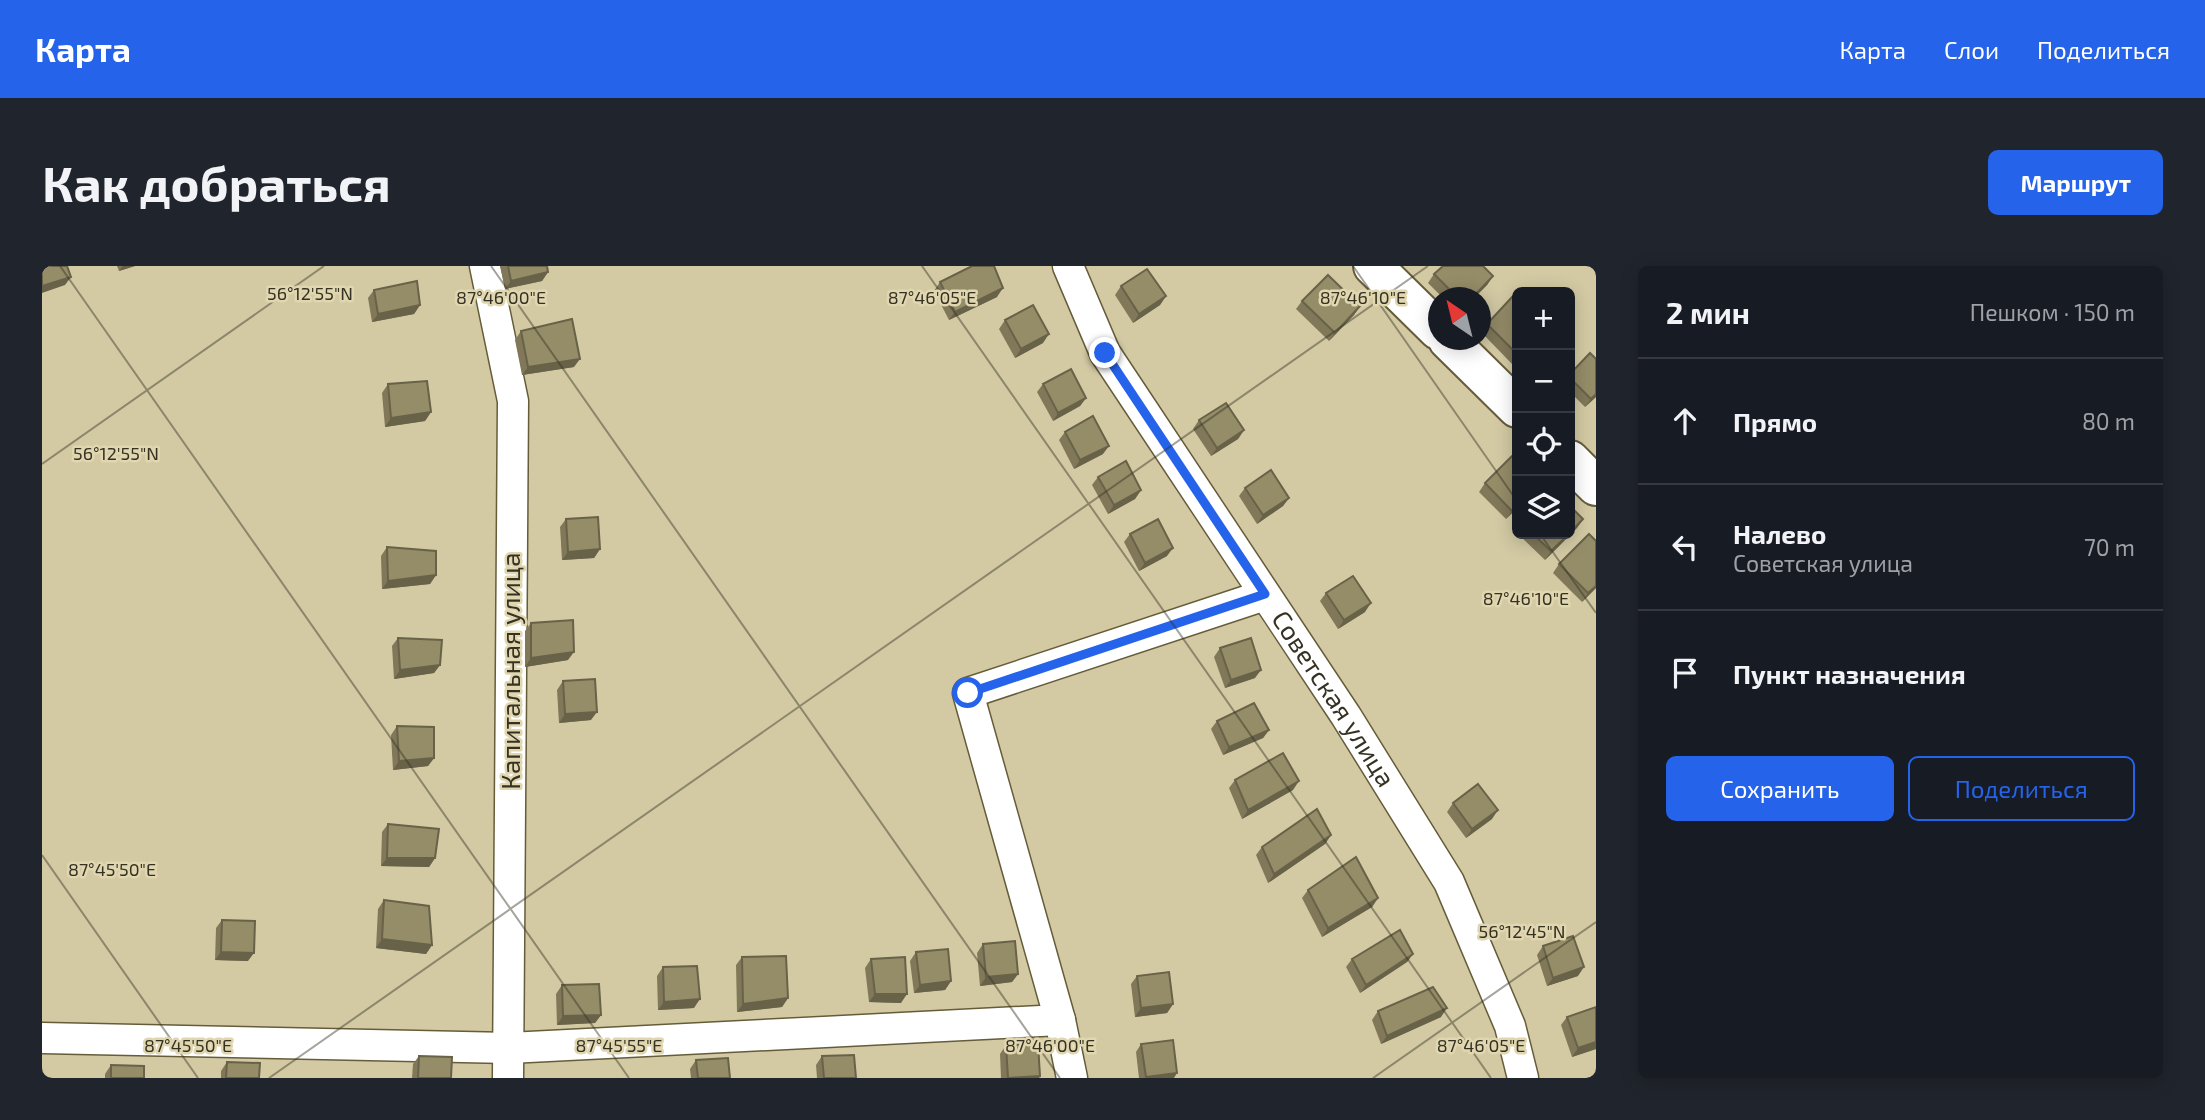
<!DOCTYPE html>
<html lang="ru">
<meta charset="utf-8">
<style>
:root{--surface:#171b24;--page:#20242c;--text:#f1f3f6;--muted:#9ea1a6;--line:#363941;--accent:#2563eb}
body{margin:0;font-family:"Exo 2",sans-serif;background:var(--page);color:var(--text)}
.controls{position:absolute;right:21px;top:21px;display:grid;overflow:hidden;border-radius:10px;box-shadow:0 4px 18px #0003}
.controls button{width:63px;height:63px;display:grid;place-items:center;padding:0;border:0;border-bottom:2px solid var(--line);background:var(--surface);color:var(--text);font:35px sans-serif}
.compass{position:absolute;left:1386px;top:21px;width:63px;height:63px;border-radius:50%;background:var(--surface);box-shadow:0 4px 18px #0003;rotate:325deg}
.stop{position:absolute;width:21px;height:21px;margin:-16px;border:5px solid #2563eb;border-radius:50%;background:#fff}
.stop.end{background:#2563eb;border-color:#fff;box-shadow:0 2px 7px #0008}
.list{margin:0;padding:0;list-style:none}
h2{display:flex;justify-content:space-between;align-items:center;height:91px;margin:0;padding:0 28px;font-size:30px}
h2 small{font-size:23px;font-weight:400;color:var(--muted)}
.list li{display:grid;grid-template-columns:46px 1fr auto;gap:21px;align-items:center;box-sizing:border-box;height:126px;padding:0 28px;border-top:2px solid var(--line)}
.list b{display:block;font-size:26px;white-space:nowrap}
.list p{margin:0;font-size:23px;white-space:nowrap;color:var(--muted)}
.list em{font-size:23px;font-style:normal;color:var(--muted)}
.actions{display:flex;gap:14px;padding:21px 28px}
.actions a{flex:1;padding:16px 0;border:2px solid var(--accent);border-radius:10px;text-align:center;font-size:24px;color:var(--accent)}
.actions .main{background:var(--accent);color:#fff}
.icon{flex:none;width:38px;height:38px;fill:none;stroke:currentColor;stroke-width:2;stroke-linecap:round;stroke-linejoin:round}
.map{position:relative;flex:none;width:1554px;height:812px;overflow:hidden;border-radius:10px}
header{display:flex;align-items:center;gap:42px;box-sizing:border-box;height:98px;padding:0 35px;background:var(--accent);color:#fff}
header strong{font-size:33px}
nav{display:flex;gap:38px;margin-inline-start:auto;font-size:24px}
.intro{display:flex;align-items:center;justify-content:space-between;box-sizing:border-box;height:168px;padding:0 42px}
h1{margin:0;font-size:49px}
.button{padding:18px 32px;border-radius:10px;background:var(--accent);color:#fff;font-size:24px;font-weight:700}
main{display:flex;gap:42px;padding:0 42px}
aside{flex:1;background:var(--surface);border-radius:10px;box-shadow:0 4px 18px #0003}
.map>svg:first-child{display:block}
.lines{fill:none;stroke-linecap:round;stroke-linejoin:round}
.minor-casing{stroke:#655c3a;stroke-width:33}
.secondary-casing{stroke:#655c3a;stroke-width:42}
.minor{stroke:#fff;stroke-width:30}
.secondary{stroke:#fff;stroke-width:38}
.wall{fill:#807859}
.shaded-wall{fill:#686249}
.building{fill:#958c68;stroke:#686249;stroke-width:2}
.route{stroke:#2563eb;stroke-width:9}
.ticks{fill:none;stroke:#363223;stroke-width:2;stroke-opacity:0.45}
.labels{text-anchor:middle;stroke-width:5;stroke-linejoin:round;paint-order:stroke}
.street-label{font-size:26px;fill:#363223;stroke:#e0d6b0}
.ticks-label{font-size:18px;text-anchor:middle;fill:#363223;stroke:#e0d6b0;stroke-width:5;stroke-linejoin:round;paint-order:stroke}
</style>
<header>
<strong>Карта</strong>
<nav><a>Карта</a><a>Слои</a><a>Поделиться</a></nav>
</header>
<div class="intro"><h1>Как добраться</h1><a class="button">Маршрут</a></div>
<main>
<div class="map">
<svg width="1554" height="812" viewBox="0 0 1554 812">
<rect width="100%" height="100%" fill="#d3caa4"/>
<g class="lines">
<defs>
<g id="minor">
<polyline points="443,0 471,135 466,812"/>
<path id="s1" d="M 1026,0 L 1063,87 L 1304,450 L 1407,616 L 1468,760 L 1481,812"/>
<polyline points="0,772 467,782 1018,754"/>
<polyline points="1030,812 1018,754 926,427 1223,329"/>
</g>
<g id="secondary">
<polyline points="1331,0 1396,64"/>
<polyline points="1406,74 1475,142"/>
<polyline points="1528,194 1554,220"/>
</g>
</defs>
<!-- minor casing -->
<use href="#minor" class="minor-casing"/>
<!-- secondary casing -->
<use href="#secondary" class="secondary-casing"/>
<!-- minor -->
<use href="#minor" class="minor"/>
<!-- secondary -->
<use href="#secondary" class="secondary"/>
</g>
<!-- wall -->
<g class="wall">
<polygon points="75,0 93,0 77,5"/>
<polygon points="458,0 505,0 506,6 500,15 463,23"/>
<polygon points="1392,8 1451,10 1445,19 1432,32 1401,32 1386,17"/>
<polygon points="898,16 955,31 907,54 892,25"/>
<polygon points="1079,20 1124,30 1118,39 1091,57 1073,29"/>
<polygon points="332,24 378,39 372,48 330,56 326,32"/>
<polygon points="1475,34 1475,93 1470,98 1439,66 1445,58"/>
<polygon points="1260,35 1318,40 1312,49 1287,75 1254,43"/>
<polygon points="963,54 1001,77 973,92 957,63"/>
<polygon points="479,65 532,101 480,109 473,74"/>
<polygon points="1554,93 1554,131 1543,141 1528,126 1528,108"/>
<polygon points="346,118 389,146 383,155 343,161 340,127"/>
<polygon points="1001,118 1044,132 1038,140 1011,155 995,126"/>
<polygon points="1157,154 1202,164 1196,173 1169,190 1151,163"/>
<polygon points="1023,166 1061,188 1032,203 1017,174"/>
<polygon points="1056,211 1099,224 1093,233 1066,248 1050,219"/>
<polygon points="1443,217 1475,242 1464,253 1437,226"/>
<polygon points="1203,222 1247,232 1241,240 1215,258 1197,230"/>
<polygon points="524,253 558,283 552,292 520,294 518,261"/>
<polygon points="1535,262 1503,294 1476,268 1528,268"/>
<polygon points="1088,268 1125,290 1097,305 1082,276"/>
<polygon points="345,281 394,309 388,318 340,323 339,290"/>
<polygon points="1517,298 1554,322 1540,336 1511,307"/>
<polygon points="1284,327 1323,346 1296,363 1278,335"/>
<polygon points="489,357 526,394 483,401 483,365"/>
<polygon points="356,372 398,399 392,407 352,413 350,380"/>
<polygon points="1178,382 1213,412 1183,422 1172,391"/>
<polygon points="521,415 549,454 517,457 515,424"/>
<polygon points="1175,455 1227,464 1221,472 1181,489 1169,463"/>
<polygon points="355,460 392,492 386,500 351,504 349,469"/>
<polygon points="1193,514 1251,524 1200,553 1187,522"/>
<polygon points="1411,537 1450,553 1424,572 1405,546"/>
<polygon points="346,558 393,592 387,601 339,600 340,566"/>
<polygon points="1289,569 1283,578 1226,617 1214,589 1220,581"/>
<polygon points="1266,624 1336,632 1330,641 1280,671 1260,632"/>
<polygon points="342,634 390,679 384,688 334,682 336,643"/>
<polygon points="180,654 206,695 173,694 174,662"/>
<polygon points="941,678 976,708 970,716 938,720 935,687"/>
<polygon points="1501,680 1536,710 1505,720 1495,689"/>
<polygon points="874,686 909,715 903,724 872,727 868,695"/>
<polygon points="1371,688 1365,696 1318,727 1304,701 1310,693"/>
<polygon points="700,691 746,732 740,741 695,746 694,699"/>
<polygon points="829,693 859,737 827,736 823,702"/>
<polygon points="621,701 652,742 616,744 615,710"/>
<polygon points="1095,710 1131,738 1125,747 1093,751 1089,718"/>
<polygon points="520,719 559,749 553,757 515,759 514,728"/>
<polygon points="1336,745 1399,751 1339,778 1330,754"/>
<polygon points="1525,751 1554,783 1530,791 1519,759"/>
<polygon points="1099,778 1132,812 1097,812 1094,786"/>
<polygon points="964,779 998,810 997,812 959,812 958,788"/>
<polygon points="377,790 409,812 370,812 371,798"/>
<polygon points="780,790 814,812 775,812 774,799"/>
<polygon points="654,794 688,812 649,812 648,803"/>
<polygon points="185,796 217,812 179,812 179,805"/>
<polygon points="69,799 102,812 63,812 63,808"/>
</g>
<!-- shaded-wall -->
<g class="shaded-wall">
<polygon points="81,0 93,0 77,5"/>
<polygon points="506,6 500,15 463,23 469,15"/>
<polygon points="1451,10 1445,19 1432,32 1430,32"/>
<polygon points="29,11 23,19 0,27 0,20"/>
<polygon points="961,22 955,31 907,54 913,46"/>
<polygon points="1124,30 1118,39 1091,57 1097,48"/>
<polygon points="378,39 372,48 330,56 336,48"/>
<polygon points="1318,40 1312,49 1287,75 1293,67"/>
<polygon points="1007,68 1001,77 973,92 979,83"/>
<polygon points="538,93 532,101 480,109 486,101"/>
<polygon points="1554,128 1554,131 1543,141 1549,133"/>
<polygon points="1044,132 1038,140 1011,155 1016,147"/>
<polygon points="389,146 383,155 343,161 349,152"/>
<polygon points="1202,164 1196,173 1169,190 1175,182"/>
<polygon points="1067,180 1061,188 1032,203 1038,194"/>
<polygon points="1099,224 1093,233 1066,248 1072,239"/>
<polygon points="1247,232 1241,240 1215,258 1221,249"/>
<polygon points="1475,240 1475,242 1464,253 1470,245"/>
<polygon points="1541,253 1535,262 1503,294 1509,285"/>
<polygon points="1131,282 1125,290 1097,305 1103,297"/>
<polygon points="558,283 552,292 520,294 526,286"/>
<polygon points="394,309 388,318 340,323 346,315"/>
<polygon points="1554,320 1554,322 1540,336 1546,327"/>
<polygon points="1329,337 1323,346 1296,363 1302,354"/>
<polygon points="532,386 526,394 483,401 489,392"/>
<polygon points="398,399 392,407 352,413 358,404"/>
<polygon points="1219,404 1213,412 1183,422 1189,414"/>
<polygon points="555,446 549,454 517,457 523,448"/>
<polygon points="1227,464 1221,472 1181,489 1187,481"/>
<polygon points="392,492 386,500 351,504 357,495"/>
<polygon points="1257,515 1251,524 1200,553 1206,544"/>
<polygon points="1456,544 1450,553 1424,572 1430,563"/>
<polygon points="1289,569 1283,578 1226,617 1232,608"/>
<polygon points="345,592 393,592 387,601 339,600"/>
<polygon points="1336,632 1330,641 1280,671 1286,662"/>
<polygon points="340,673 390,679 384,688 334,682"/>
<polygon points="179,686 212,687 206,695 173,694"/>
<polygon points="1371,688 1365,696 1318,727 1324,719"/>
<polygon points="1542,701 1536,710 1505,720 1511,712"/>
<polygon points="976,708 970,716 938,720 944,711"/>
<polygon points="909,715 903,724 872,727 878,719"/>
<polygon points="833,728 865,728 859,737 827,736"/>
<polygon points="746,732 740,741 695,746 701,738"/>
<polygon points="658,733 652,742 616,744 622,736"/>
<polygon points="1131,738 1125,747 1093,751 1099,742"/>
<polygon points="1405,742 1399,751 1339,778 1345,770"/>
<polygon points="559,749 553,757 515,759 521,750"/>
<polygon points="1554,776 1554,783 1530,791 1536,782"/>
<polygon points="1135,807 1132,812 1103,812 1104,811"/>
<polygon points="998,810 997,812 966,812"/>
</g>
<!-- building -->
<g class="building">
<polygon points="0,0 25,0 29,11 0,20"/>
<polygon points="466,0 505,0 506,6 469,15"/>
<polygon points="930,0 952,0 961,22 913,46 898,16"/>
<polygon points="1401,0 1441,0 1451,10 1430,32 1416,32 1392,8"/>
<polygon points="1105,3 1124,30 1097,48 1079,20"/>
<polygon points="1286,9 1318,40 1293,67 1260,35"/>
<polygon points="375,15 378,39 336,48 332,24"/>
<polygon points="1471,30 1475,34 1475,88 1445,58"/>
<polygon points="991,39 1007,68 979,83 963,54"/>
<polygon points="530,53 538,93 486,101 479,65"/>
<polygon points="1548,87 1554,93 1554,128 1549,133 1528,112 1528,108"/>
<polygon points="1029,103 1044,132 1016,147 1001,118"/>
<polygon points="385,115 389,146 349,152 346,118"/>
<polygon points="1184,137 1202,164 1175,182 1157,154"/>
<polygon points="1051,150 1067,180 1038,194 1023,166"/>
<polygon points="1472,188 1475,192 1475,240 1470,245 1443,217"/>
<polygon points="1084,195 1099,224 1072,239 1056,211"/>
<polygon points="1229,204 1247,232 1221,249 1203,222"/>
<polygon points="1528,240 1541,253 1528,267"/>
<polygon points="556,251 558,283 526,286 524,253"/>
<polygon points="1116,253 1131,282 1103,297 1088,268"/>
<polygon points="1491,268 1527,268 1509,285"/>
<polygon points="1547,268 1554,275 1554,320 1546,327 1517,298"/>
<polygon points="345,281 394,285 394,309 346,315"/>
<polygon points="1311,310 1329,337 1302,354 1284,327"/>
<polygon points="531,354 532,386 489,392 489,357"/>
<polygon points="356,372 400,374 398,399 358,404"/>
<polygon points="1209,372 1219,404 1189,414 1178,382"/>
<polygon points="553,413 555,446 523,448 521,415"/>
<polygon points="1212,437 1227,464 1187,481 1175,455"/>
<polygon points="355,460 392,461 392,492 357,495"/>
<polygon points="1241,487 1257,515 1206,544 1193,514"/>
<polygon points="1436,518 1456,544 1430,563 1411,537"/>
<polygon points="1275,543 1289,569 1232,608 1220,581"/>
<polygon points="346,558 397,563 393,592 345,592"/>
<polygon points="1314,591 1336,632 1286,662 1266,624"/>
<polygon points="342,634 387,640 390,679 340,673"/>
<polygon points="180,654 213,655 212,687 179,686"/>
<polygon points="1358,664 1371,688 1324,719 1310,693"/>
<polygon points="1531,670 1542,701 1511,712 1501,680"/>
<polygon points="973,675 976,708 944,711 941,678"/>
<polygon points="906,683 909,715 878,719 874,686"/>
<polygon points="744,690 746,732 701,738 700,691"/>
<polygon points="863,691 865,728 833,728 829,693"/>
<polygon points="655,700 658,733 622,736 621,701"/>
<polygon points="1127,706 1131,738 1099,742 1095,710"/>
<polygon points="557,718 559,749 521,750 520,719"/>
<polygon points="1391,721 1405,742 1345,770 1336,745"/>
<polygon points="1554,741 1554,776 1536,782 1525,751"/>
<polygon points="1131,774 1135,807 1104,811 1099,778"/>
<polygon points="996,777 998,810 966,812 964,779"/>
<polygon points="812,789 814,812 782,812 780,790"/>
<polygon points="377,790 410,791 409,812 376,812"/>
<polygon points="686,792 688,812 656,812 654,794"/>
<polygon points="185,796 218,797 217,812 184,812"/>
<polygon points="69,799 102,800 102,812 69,812"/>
</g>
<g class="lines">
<!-- route -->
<polyline class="route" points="926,427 1223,328 1063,87"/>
</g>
<!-- ticks -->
<path class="ticks" d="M 18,0 L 587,812M 449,0 L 1018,812M 880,0 L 1449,812M 1311,0 L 1475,235M 0,198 L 282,0M 1498,268 L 1554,347M 0,589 L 156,812M 227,812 L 1386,0M 1331,812 L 1554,656"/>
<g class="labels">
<!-- street labels -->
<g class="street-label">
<text transform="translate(469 405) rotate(-90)" y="9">Капитальная улица</text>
<text dy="9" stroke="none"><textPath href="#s1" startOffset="509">Советская улица</textPath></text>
</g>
</g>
<g class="ticks-label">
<text x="268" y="34">56°12'55"N</text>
<text x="459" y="38">87°46'00"E</text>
<text x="890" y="38">87°46'05"E</text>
<text x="1321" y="38">87°46'10"E</text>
<text x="74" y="194">56°12'55"N</text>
<text x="1484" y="339">87°46'10"E</text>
<text x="70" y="610">87°45'50"E</text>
<text x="1480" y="672">56°12'45"N</text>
<text x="146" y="786">87°45'50"E</text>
<text x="577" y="786">87°45'55"E</text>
<text x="1008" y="786">87°46'00"E</text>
<text x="1439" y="786">87°46'05"E</text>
</g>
</svg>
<div class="controls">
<button>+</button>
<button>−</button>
<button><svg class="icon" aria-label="locate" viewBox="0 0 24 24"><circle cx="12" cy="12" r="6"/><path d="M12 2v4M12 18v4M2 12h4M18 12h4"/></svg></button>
<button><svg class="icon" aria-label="layers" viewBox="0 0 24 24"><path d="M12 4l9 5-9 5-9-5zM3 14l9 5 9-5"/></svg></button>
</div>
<svg class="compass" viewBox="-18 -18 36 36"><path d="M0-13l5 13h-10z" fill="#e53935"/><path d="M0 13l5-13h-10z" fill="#9ea1a6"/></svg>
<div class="stop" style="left:926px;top:427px"></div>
<div class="stop end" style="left:1063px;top:87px"></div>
</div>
<aside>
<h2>2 мин<small>Пешком · 150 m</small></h2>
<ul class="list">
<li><svg class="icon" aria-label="ahead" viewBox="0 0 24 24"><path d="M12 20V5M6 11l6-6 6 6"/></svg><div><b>Прямо</b></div><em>80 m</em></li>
<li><svg class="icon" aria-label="left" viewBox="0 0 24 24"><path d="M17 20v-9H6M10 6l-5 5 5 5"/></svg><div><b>Налево</b><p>Советская улица</p></div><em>70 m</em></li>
<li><svg class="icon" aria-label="arrive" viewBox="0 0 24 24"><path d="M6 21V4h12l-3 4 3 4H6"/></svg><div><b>Пункт назначения</b></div></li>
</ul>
<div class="actions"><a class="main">Сохранить</a><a>Поделиться</a></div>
</aside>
</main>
